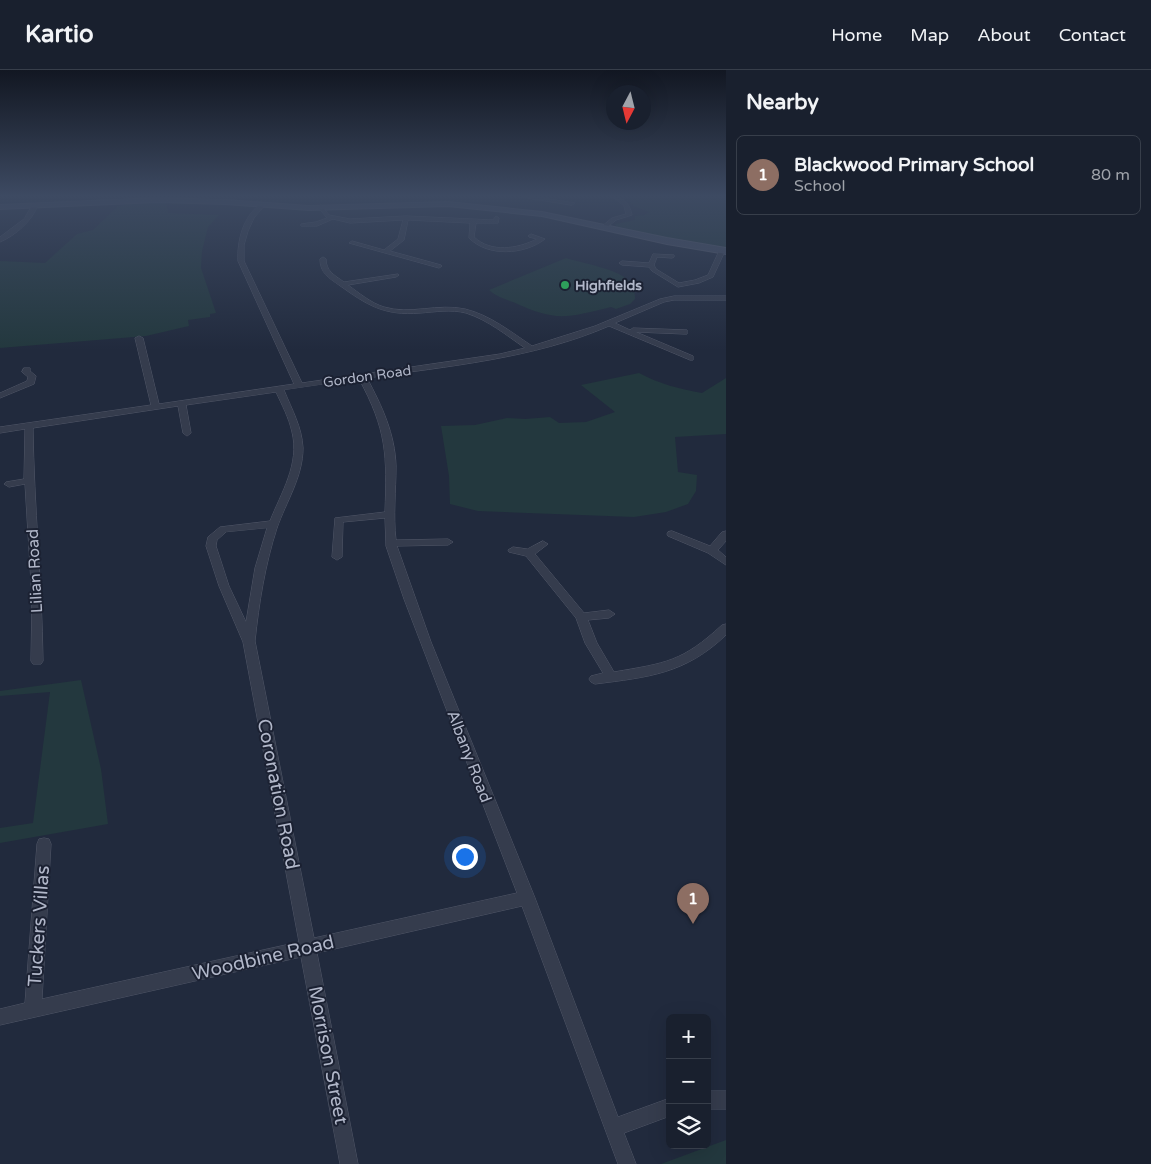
<!DOCTYPE html>
<meta charset="utf-8">
<style>
:root{--surface:#19202e;--page:#222836;--text:#f1f3f6;--muted:#9fa3aa;--line:#373e4a;--accent:#81a2fe}
body{margin:0;font-family:"Varela Round",sans-serif;background:var(--page);color:var(--text)}
.controls{position:absolute;right:15px;bottom:15px;display:grid;overflow:hidden;border-radius:8px;box-shadow:0 5px 20px #0002}
.controls button{width:45px;height:45px;display:grid;place-items:center;padding:0;border:0;border-bottom:1px solid var(--line);background:var(--surface);color:var(--text);font:25px sans-serif}
.compass{position:absolute;left:606px;top:15px;width:45px;height:45px;border-radius:50%;background:var(--surface);box-shadow:0 5px 20px #0002;rotate:187deg}
.you{position:absolute;left:464px;top:786px;width:18px;height:18px;margin:-12px;border:4px solid #fff;border-radius:50%;background:#1a73e8;box-shadow:0 0 0 8px #1a73e833}
.badge{display:grid;place-items:center;width:32px;height:32px;border-radius:50%;background:var(--accent);color:#fff;font-size:16px;font-weight:700}
.pin{position:absolute;translate:-50% -41px;filter:drop-shadow(0 1px 2px #0008)}
.pin::after{content:'';position:absolute;top:26px;width:18px;height:15px;background:inherit;clip-path:polygon(0 0,100% 0,50% 100%)}
.list{margin:0;padding:0;list-style:none}
h2{display:flex;justify-content:space-between;align-items:center;height:65px;margin:0;padding:0 20px;font-size:21px}
h2 small{font-size:16px;font-weight:400;color:var(--muted)}
.list li{display:grid;grid-template-columns:32px 1fr auto;gap:15px;align-items:center;box-sizing:border-box;height:80px;margin:0 10px 10px;padding:0 10px;border:1px solid var(--line);border-radius:8px}
.list b{display:block;font-size:19px;white-space:nowrap}
.list p{margin:0;font-size:16px;white-space:nowrap;color:var(--muted)}
.list em{font-size:16px;font-style:normal;color:var(--muted)}
.icon{flex:none;width:28px;height:28px;fill:none;stroke:currentColor;stroke-width:2;stroke-linecap:round;stroke-linejoin:round}
.map{position:relative;flex:none;width:726px;height:1094px;overflow:hidden}
header{display:flex;align-items:center;gap:30px;box-sizing:border-box;height:70px;padding:0 25px;background:var(--surface);border-bottom:1px solid var(--line)}
header strong{font-size:24px}
nav{display:flex;gap:28px;margin-inline-start:auto;font-size:18px}
main{display:flex}
aside{flex:1;background:var(--surface)}
.map>svg:first-child{display:block}
.green{fill:#23383e}
.lines{fill:none;stroke-linecap:round;stroke-linejoin:round}
.street-casing{stroke:#515768;stroke-width:1}
.secondary-casing{stroke:#515768;stroke-width:2}
.street{fill:#353c4d;fill-rule:evenodd}
.secondary{fill:#434b60;fill-rule:evenodd}
.leisure-dot{fill:#2e9e5b;stroke:#1b2132;stroke-width:2}
.labels{text-anchor:middle;stroke-width:4;stroke-linejoin:round;paint-order:stroke}
.far-poi-label{font-size:14px;font-weight:bold;fill:#b1b7c9;stroke:#1b2132;text-anchor:start}
.far-street-label{font-size:14px;fill:#b1b7c9;stroke:#1b2132}
.street-label{font-size:16px;fill:#b1b7c9;stroke:#1b2132}
.near-street-label{font-size:19px;fill:#b1b7c9;stroke:#1b2132}
</style>
<header>
<strong>Kartio</strong>
<nav><a>Home</a><a>Map</a><a>About</a><a>Contact</a></nav>
</header>
<main>
<div class="map">
<svg width="726" height="1094" viewBox="0 0 726 1094">
<rect width="100%" height="100%" fill="#212a3d"/>
<!-- green -->
<g class="green">
<polygon points="633,127 726,127 726,179 669,170 616,156 615,154 635,150 635,146 644,145 649,142 633,136 629,130"/>
<polygon points="166,132 168,143 219,145 208,157 202,181 201,198 216,243 210,244 210,247 188,250 189,256 146,266 0,278 0,191 45,193 77,164 93,160 118,136 135,133"/>
<path d="M 566,188 C 582,193 618,199 629,211 C 634,216 635,223 635,229 L 630,234 L 616,239 L 611,237 C 566,248 556,252 513,232 C 505,229 495,226 489,220 Z"/>
<path d="M 639,303 C 659,314 680,319 702,323 L 726,308 L 726,364 L 675,367 L 678,402 L 697,405 L 696,421 L 688,434 L 666,442 L 634,447 L 478,441 L 450,434 L 449,406 L 441,356 L 475,355 L 507,348 L 525,349 L 550,347 L 559,353 L 586,352 L 615,342 L 581,315 Z"/>
<polygon points="81,610 101,699 108,754 0,773 0,758 33,753 50,622 0,626 0,621"/>
<polygon points="726,1070 726,1094 661,1094"/>
</g>
<g class="lines">
<defs>
<g id="street">
<polygon points="521,127 536,127 575,133 572,135"/>
<path d="M 613,127 C 625,127 630,135 632,145 L 616,150 L 605,159 L 601,159 L 601,157 L 612,148 L 626,144 L 624,136 Z"/>
<path d="M 262,133 L 265,135 L 254,148 L 248,161 L 244,175 L 244,191 L 302,313 L 500,284 L 525,278 C 506,265 488,250 466,243 C 451,239 435,242 420,243 C 384,246 367,235 339,215 C 329,208 320,203 320,189 L 323,187 L 326,189 C 326,201 334,205 344,212 L 398,204 L 399,205 L 396,207 L 348,215 C 359,223 371,233 384,237 C 410,245 438,233 465,239 C 490,245 511,262 532,276 L 595,256 L 660,229 L 674,226 L 726,226 L 726,230 L 674,230 L 664,232 L 615,253 L 630,260 L 633,258 L 687,260 L 687,264 L 684,264 L 636,262 L 693,286 L 693,290 L 690,290 L 609,256 C 533,289 448,296 367,308 C 382,336 395,364 396,396 C 396,421 393,445 396,470 L 448,469 L 453,472 L 448,475 L 397,476 L 431,572 L 535,828 L 618,1047 L 670,1028 L 670,1046 L 624,1063 L 636,1094 L 618,1094 L 522,836 L 317,883 L 358,1094 L 340,1094 L 301,887 L 0,955 L 0,939 L 25,933 L 37,774 L 39,769 L 44,768 L 49,769 L 51,774 L 42,929 L 299,872 L 243,572 L 219,516 L 206,476 L 208,467 L 220,457 L 270,451 C 281,423 300,394 292,362 C 289,348 282,335 276,322 L 186,335 L 191,363 L 187,366 L 183,363 L 178,336 L 33,358 C 34,436 42,513 43,591 L 41,594 L 33,594 L 31,591 L 32,529 L 25,414 L 9,417 L 4,414 L 6,412 L 24,409 L 25,359 L 0,363 L 0,357 L 151,335 L 135,268 L 139,266 L 143,268 L 159,334 L 294,314 L 238,191 C 237,171 243,145 262,133 ZM 359,309 C 387,360 387,385 385,442 L 335,448 L 332,487 L 337,490 L 342,487 L 343,452 L 385,448 L 386,476 L 404,529 L 517,823 L 314,868 L 255,571 C 259,533 265,495 277,458 C 286,432 303,407 303,378 C 302,357 292,340 284,320 ZM 267,458 L 255,498 L 246,552 L 229,516 L 216,476 L 217,470 L 226,462 Z"/>
<path d="M 33,134 L 38,135 C 32,151 16,165 0,172 L 0,167 L 24,149 Z"/>
<path d="M 321,135 L 329,145 L 350,149 L 406,146 L 493,150 L 496,146 L 499,148 L 498,153 L 476,153 L 474,167 C 491,183 517,179 537,169 L 529,167 L 528,166 L 531,164 L 545,169 C 524,185 488,187 469,168 L 470,153 L 408,150 L 404,170 L 390,181 L 441,195 L 442,196 L 439,198 L 349,173 L 352,171 L 384,180 L 398,169 L 403,150 L 350,153 L 333,149 L 317,156 L 301,156 L 301,154 L 316,152 L 327,148 L 318,137 Z"/>
<polygon points="722,179 725,181 713,207 699,213 678,217 652,201 649,197 622,195 619,193 622,191 649,193 653,184 674,185 674,187 672,188 657,187 654,195 656,199 679,213 695,210 708,205 719,181"/>
<polygon points="24,298 30,298 30,301 36,306 34,314 0,328 0,323 27,311 28,307 22,302"/>
<polygon points="672,461 710,476 722,462 726,461 726,471 718,480 726,487 726,495 708,483 668,466 667,464 668,462"/>
<path d="M 543,471 L 548,474 L 535,484 L 584,543 L 609,540 L 615,544 L 609,548 L 588,550 L 597,573 L 614,602 C 666,593 682,592 722,555 L 726,554 L 726,565 C 685,604 649,607 595,614 L 591,612 L 589,609 L 591,606 L 603,603 L 585,573 L 576,548 L 526,486 L 509,482 L 508,480 L 513,477 L 527,479 Z"/>
<rect x="707" y="1021" width="19" height="18"/>
</g>
<polygon id="secondary" points="157,128 226,130 309,136 448,132 542,142 667,168 726,178 726,184 667,174 542,146 448,136 309,140 226,134 157,132 0,139 0,135"/>
</defs>
<!-- street casing -->
<use href="#street" class="street-casing"/>
<!-- secondary casing -->
<use href="#secondary" class="secondary-casing"/>
<!-- street -->
<use href="#street" class="street"/>
<!-- secondary -->
<use href="#secondary" class="secondary"/>
</g>
<!-- sky -->
<linearGradient id="sky" x2="0" y2="1"><stop stop-color="#121722"/><stop offset="0.45" stop-color="#3d4a62"/><stop offset="1" stop-color="#3d4a62" stop-opacity="0"/></linearGradient>
<rect width="726" height="280" fill="url(#sky)"/>
<!-- markers -->
<circle class="leisure-dot" cx="565" cy="215" r="5"/>
<g class="labels">
<!-- far-poi labels -->
<g class="far-poi-label">
<text x="575" y="220">Highfields</text>
</g>
<!-- far-street labels -->
<g class="far-street-label">
<text transform="translate(367 306) rotate(-8)" y="5">Gordon Road</text>
</g>
<!-- street labels -->
<g class="street-label">
<text transform="translate(34 501) rotate(-93)" y="6">Lilian Road</text>
<text transform="translate(470 686) rotate(69)" y="6">Albany Road</text>
</g>
<!-- near-street labels -->
<g class="near-street-label">
<text transform="translate(279 724) rotate(79)" y="7">Coronation Road</text>
<text transform="translate(38 856) rotate(-86)" y="7">Tuckers Villas</text>
<text transform="translate(263 887) rotate(-13)" y="7">Woodbine Road</text>
<text transform="translate(329 985) rotate(79)" y="7">Morrison Street</text>
</g>
</g>
</svg>
<div class="controls">
<button>+</button>
<button>−</button>
<button><svg class="icon" aria-label="layers" viewBox="0 0 24 24"><path d="M12 4l9 5-9 5-9-5zM3 14l9 5 9-5"/></svg></button>
</div>
<svg class="compass" viewBox="-18 -18 36 36"><path d="M0-13l5 13h-10z" fill="#e53935"/><path d="M0 13l5-13h-10z" fill="#9fa3aa"/></svg>
<div class="you"></div>
<div class="pin badge" style="left:693px;top:854px;background:#8d6e63">1</div>
</div>
<aside>
<h2>Nearby<small></small></h2>
<ul class="list">
<li><span class="badge" style="background:#8d6e63">1</span><div><b>Blackwood Primary School</b><p>School</p></div><em>80 m</em></li>
</ul>
</aside>
</main>
